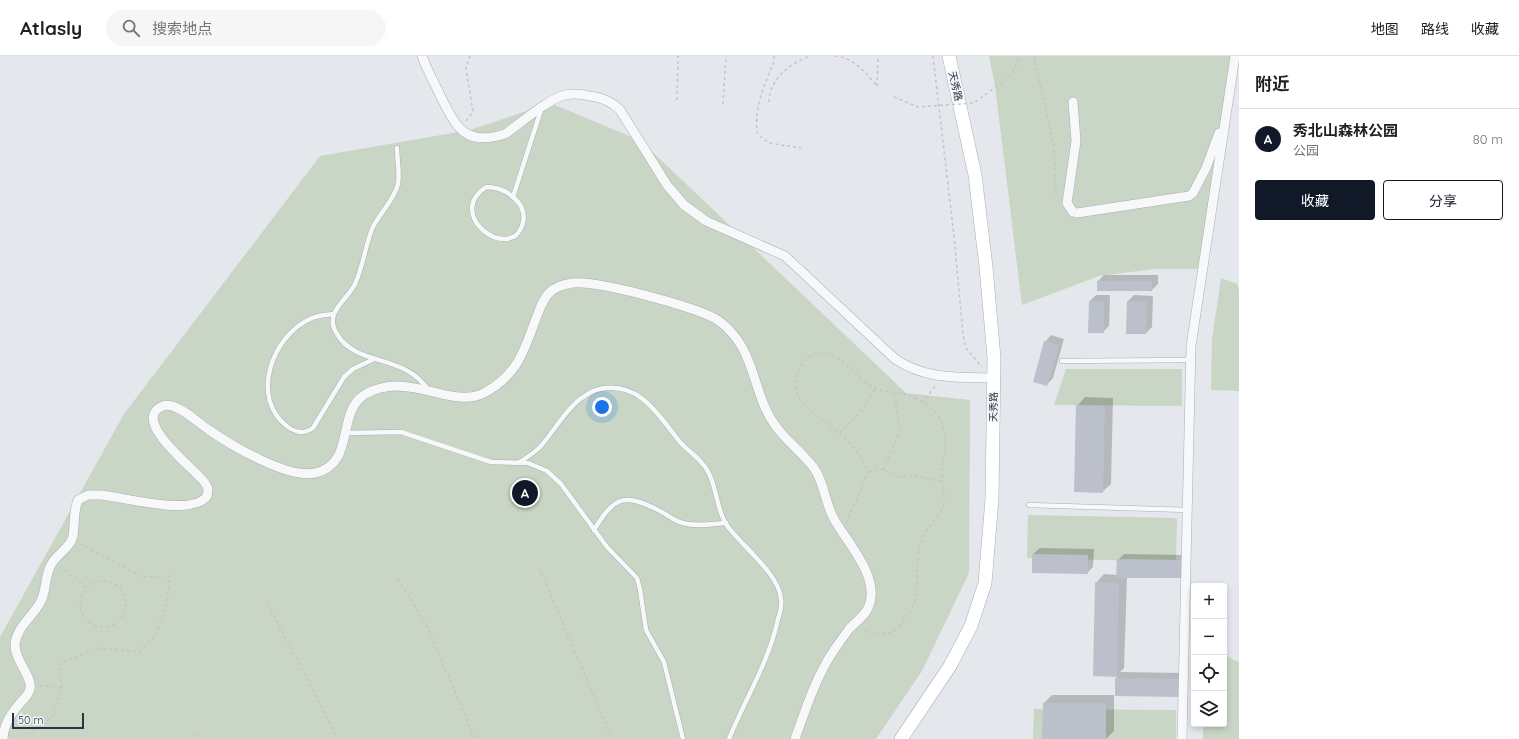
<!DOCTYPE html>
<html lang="zh">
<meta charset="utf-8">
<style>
:root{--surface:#fff;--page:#f6f6f6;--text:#202124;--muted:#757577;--line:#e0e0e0;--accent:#111827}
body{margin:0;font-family:Quicksand,"Noto Sans SC",sans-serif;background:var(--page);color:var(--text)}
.controls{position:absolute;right:12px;bottom:12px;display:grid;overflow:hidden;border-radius:4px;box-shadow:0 2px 6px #0003}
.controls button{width:36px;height:36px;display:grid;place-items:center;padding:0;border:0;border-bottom:1px solid var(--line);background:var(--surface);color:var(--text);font:20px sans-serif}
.scale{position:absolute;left:12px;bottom:10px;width:72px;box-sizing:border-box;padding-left:4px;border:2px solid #2b3445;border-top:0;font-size:11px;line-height:14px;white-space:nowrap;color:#2b3445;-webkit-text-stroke:3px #f4f6f9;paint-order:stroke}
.you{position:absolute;left:602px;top:351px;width:14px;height:14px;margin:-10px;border:3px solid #fff;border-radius:50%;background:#1a73e8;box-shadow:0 0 0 6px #1a73e833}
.badge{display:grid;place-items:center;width:26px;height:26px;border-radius:50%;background:var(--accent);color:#fff;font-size:13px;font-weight:700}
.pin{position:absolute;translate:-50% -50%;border:2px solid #fff;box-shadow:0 1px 4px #0006}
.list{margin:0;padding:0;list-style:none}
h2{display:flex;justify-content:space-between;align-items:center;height:52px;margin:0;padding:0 16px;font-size:17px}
h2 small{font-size:13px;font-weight:400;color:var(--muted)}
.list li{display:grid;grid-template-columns:26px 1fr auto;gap:12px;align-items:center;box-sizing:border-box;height:60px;padding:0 16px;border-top:1px solid var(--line)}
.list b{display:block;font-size:15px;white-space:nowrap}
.list p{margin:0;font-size:13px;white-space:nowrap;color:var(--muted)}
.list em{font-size:13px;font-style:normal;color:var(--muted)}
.actions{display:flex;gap:8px;padding:12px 16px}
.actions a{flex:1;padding:9px 0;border:1px solid var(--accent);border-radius:4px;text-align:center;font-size:14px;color:var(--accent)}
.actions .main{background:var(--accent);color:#fff}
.icon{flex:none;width:22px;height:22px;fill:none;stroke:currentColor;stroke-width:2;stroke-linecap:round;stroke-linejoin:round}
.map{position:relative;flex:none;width:1239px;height:683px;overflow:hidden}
header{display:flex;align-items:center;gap:24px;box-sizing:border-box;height:56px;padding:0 20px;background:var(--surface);border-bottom:1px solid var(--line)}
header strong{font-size:19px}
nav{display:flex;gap:22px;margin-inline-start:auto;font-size:14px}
.search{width:280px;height:36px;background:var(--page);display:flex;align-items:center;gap:10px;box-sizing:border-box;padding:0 14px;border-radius:22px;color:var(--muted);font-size:15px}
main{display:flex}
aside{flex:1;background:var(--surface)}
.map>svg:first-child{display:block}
.green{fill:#c9d6c5}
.shadow{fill:#0003}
.building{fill:#bbc0ca}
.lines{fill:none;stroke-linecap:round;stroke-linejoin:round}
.lane-casing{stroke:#a9aeb7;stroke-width:5.5}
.street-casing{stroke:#a9aeb7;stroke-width:10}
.secondary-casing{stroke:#a9aeb7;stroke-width:14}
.path{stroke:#c2c5cb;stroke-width:1.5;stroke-dasharray:3 3;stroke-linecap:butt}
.lane{stroke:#f7f8fa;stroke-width:4.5}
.street{stroke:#f7f8fa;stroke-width:9}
.secondary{stroke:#fff;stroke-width:13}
.path-bridge{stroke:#c2c5cb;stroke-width:1.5;stroke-dasharray:3 3;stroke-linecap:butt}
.labels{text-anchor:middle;stroke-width:4;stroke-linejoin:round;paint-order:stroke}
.street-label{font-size:10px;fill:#2b3445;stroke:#f4f6f9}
</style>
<header>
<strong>Atlasly</strong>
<div class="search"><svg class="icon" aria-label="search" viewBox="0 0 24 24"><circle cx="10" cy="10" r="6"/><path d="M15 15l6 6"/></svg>搜索地点</div>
<nav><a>地图</a><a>路线</a><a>收藏</a></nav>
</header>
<main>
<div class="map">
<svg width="1239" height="683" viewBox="0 0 1239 683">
<rect width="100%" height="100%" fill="#e4e7ec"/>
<!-- green -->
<g class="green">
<polygon points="989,0 1238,0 1202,213 1155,213 1099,220 1022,249 995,30"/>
<polygon points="550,47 641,85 906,337 970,344 969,517 922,615 876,683 0,683 0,581 124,358 320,100 470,74"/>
<polygon points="1221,222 1237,228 1239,234 1239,335 1211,334 1212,284"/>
<polygon points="1066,313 1182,313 1182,350 1054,349"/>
<polygon points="1028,459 1177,462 1176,506 1027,502"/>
<polygon points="1224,599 1239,606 1239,683 1203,683 1203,668 1224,668"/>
<polygon points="1034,653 1176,654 1176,683 1033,683"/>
</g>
<!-- shadow -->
<g class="shadow">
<polygon points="1104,219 1158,219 1158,228 1152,234 1098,225"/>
<polygon points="1096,239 1110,239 1109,270 1103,276 1090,245"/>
<polygon points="1134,239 1153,240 1152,271 1146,277 1128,245"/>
<polygon points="1051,279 1064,283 1053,322 1047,329 1045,286"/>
<polygon points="1085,341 1113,342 1111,428 1102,436 1077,350"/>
<polygon points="1040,492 1094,493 1093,511 1087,517 1033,498"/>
<polygon points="1124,498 1187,499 1187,515 1180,521 1127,521 1124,612 1120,616 1185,617 1185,634 1116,622 1118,620 1094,619 1096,527 1104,518 1117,519 1118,504"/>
<polygon points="1052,639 1114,639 1114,675 1106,683 1044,647"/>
</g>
<!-- building -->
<g class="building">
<rect x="1097" y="225" width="55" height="10"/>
<polygon points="1089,245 1104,245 1104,277 1088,277"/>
<polygon points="1127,245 1147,246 1146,278 1126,278"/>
<polygon points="1044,285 1059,289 1047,330 1033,326"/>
<polygon points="1076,349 1105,350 1103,437 1074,436"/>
<polygon points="1032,498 1088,499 1088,518 1032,517"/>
<polygon points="1117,503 1181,504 1181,522 1116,522"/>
<polygon points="1095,526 1119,527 1117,621 1093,620"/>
<polygon points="1115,622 1179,623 1179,641 1115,640"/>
<polygon points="1043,647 1106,647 1106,683 1042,683"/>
</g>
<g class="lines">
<defs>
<g id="lane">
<path d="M 397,92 C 397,103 400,117 398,128 C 395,143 378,159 372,173 C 365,191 363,211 355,228 C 347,245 323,256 337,278 C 353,305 388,301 411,317 C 418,321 423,327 428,333"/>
<path d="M 486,131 C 506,131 530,148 522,170 C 509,206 444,159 486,131 Z"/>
<polyline points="513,141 541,54"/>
<path d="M 334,258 C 326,259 318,259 310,263 C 272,280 249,343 288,371 C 297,377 304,378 313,372 L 344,321 L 353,313 L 374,303"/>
<polyline points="1062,305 1191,304"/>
<polyline points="346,377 401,376 491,406 528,407 547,415 561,428 607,491 637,522 640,533 646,574 664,606 683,683"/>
<path d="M 518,407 C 526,402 533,398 540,391 C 557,372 573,339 600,333 C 640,325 659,360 680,386 C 688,395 701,403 707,414 C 717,430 716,452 726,468 C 740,489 779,517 781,543 C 782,549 780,557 778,563 C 769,606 745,643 729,683"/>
<polyline points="1029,449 1188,454"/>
<path d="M 594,474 C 614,442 622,436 658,454 C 667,458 674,465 683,467 C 696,471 712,468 726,467"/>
</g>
<g id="street">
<path d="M 422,0 C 427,14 434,26 440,39 C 456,71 465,91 505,78 C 521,67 548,43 565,39 C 573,37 582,38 590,40 C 602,42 611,45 620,54 L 667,129 L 684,149 L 706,165 L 785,200 L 895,303 C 927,324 957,321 994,322"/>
<polyline points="1073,46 1076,85 1067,147 1073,156 1077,157 1189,140 1193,137 1206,112 1219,77"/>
<path d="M 3,683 C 4,667 11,658 21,646 C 25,642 29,638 30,633 C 33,621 14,604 15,588 C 17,571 32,561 40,547 C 47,535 44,521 51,509 C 56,498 70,493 73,480 C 75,468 73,456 78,444 L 88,439 L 101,439 C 124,441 192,461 207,440 C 208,433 209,433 205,427 C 197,415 134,368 159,352 C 164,348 171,349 177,352 C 189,357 198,367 209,374 C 232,390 288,423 315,417 C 356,408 336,357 364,339 C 408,313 451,354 484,337 C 519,318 524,294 537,260 C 540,252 543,243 549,237 C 555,231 564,228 573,227 C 600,225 692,250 716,263 C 722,267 727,271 731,276 C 755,301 755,342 775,369 C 786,385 803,397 814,412 C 824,426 825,446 833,461 C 845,485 884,523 867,554 C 863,561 855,567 849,573 C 844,580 839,587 834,594 C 816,621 806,652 795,683"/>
<polyline points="1182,683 1191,290 1235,0"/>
</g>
<polyline id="secondary" points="901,683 950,610 971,570 985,527 992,443 994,302 986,211 975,119 949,0"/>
</defs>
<!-- lane casing -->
<use href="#lane" class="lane-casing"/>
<!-- street casing -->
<use href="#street" class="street-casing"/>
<!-- secondary casing -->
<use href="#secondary" class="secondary-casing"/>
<!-- path -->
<g class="path">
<path d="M 774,0 L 774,6 C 765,27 752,55 758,79 L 769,87 L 801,92"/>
<path d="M 835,0 C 853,1 866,17 877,30"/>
<polyline points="933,0 954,180 963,279 966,292 982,311"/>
<polyline points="1034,0 1054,91 1056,138 1058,139"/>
<polyline points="877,30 878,0"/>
<polyline points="677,44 678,0"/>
<path d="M 769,46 C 769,23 791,6 811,0"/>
<polyline points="723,48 726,0"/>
<polyline points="466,65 473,56 466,12 470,0"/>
<polyline points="922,347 937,328"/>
<path d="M 839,377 C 855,363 866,351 875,332"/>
<polyline points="883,414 900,375 894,336"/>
<polyline points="869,415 881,413 897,421 918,420 942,426"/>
<path d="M 846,467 L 869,415 C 862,403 853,389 842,379 C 830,368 802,353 798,339 C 790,315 808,288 834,300 C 852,308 861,329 880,334 C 887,336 894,336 901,337 C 916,341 939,353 943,369 C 948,386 942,403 942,420 C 942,430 946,440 943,450 C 939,463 925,472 921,486 C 915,504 919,524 915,543 C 912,555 899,577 885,578 C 877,579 870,577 862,573"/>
<polyline points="60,511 87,532"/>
<polyline points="539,511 612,683"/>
<polyline points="398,523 427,570 475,683"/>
<circle cx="103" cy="548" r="23"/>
<polyline points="268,548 338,683"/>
<polyline points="40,630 62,631"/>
<polyline points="194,677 197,683"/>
<polyline points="28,679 52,661 62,631 59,608 98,592 139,596 155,580 167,546 170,520 142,521 79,487"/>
</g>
<!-- lane -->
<use href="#lane" class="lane"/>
<!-- street -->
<use href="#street" class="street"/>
<!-- secondary -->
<use href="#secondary" class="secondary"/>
<!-- path-bridge -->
<polyline class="path-bridge" points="894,41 918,51 974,47 1012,19 1020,0"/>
</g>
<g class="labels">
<!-- street labels -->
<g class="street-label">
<text transform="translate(956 30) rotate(77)" y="4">天秀路</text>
<text transform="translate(993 351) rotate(-89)" y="4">天秀路</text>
</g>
</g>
</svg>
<div class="controls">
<button>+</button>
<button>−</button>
<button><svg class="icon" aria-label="locate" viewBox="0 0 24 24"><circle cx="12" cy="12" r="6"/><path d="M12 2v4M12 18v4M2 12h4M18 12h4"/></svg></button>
<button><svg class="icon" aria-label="layers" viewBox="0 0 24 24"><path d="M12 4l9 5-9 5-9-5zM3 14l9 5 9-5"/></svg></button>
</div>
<div class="scale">50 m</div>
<div class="you"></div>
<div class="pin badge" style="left:525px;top:437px">A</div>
</div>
<aside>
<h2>附近<small></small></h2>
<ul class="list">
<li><span class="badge">A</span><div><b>秀北山森林公园</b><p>公园</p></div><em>80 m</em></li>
</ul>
<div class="actions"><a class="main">收藏</a><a>分享</a></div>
</aside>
</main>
